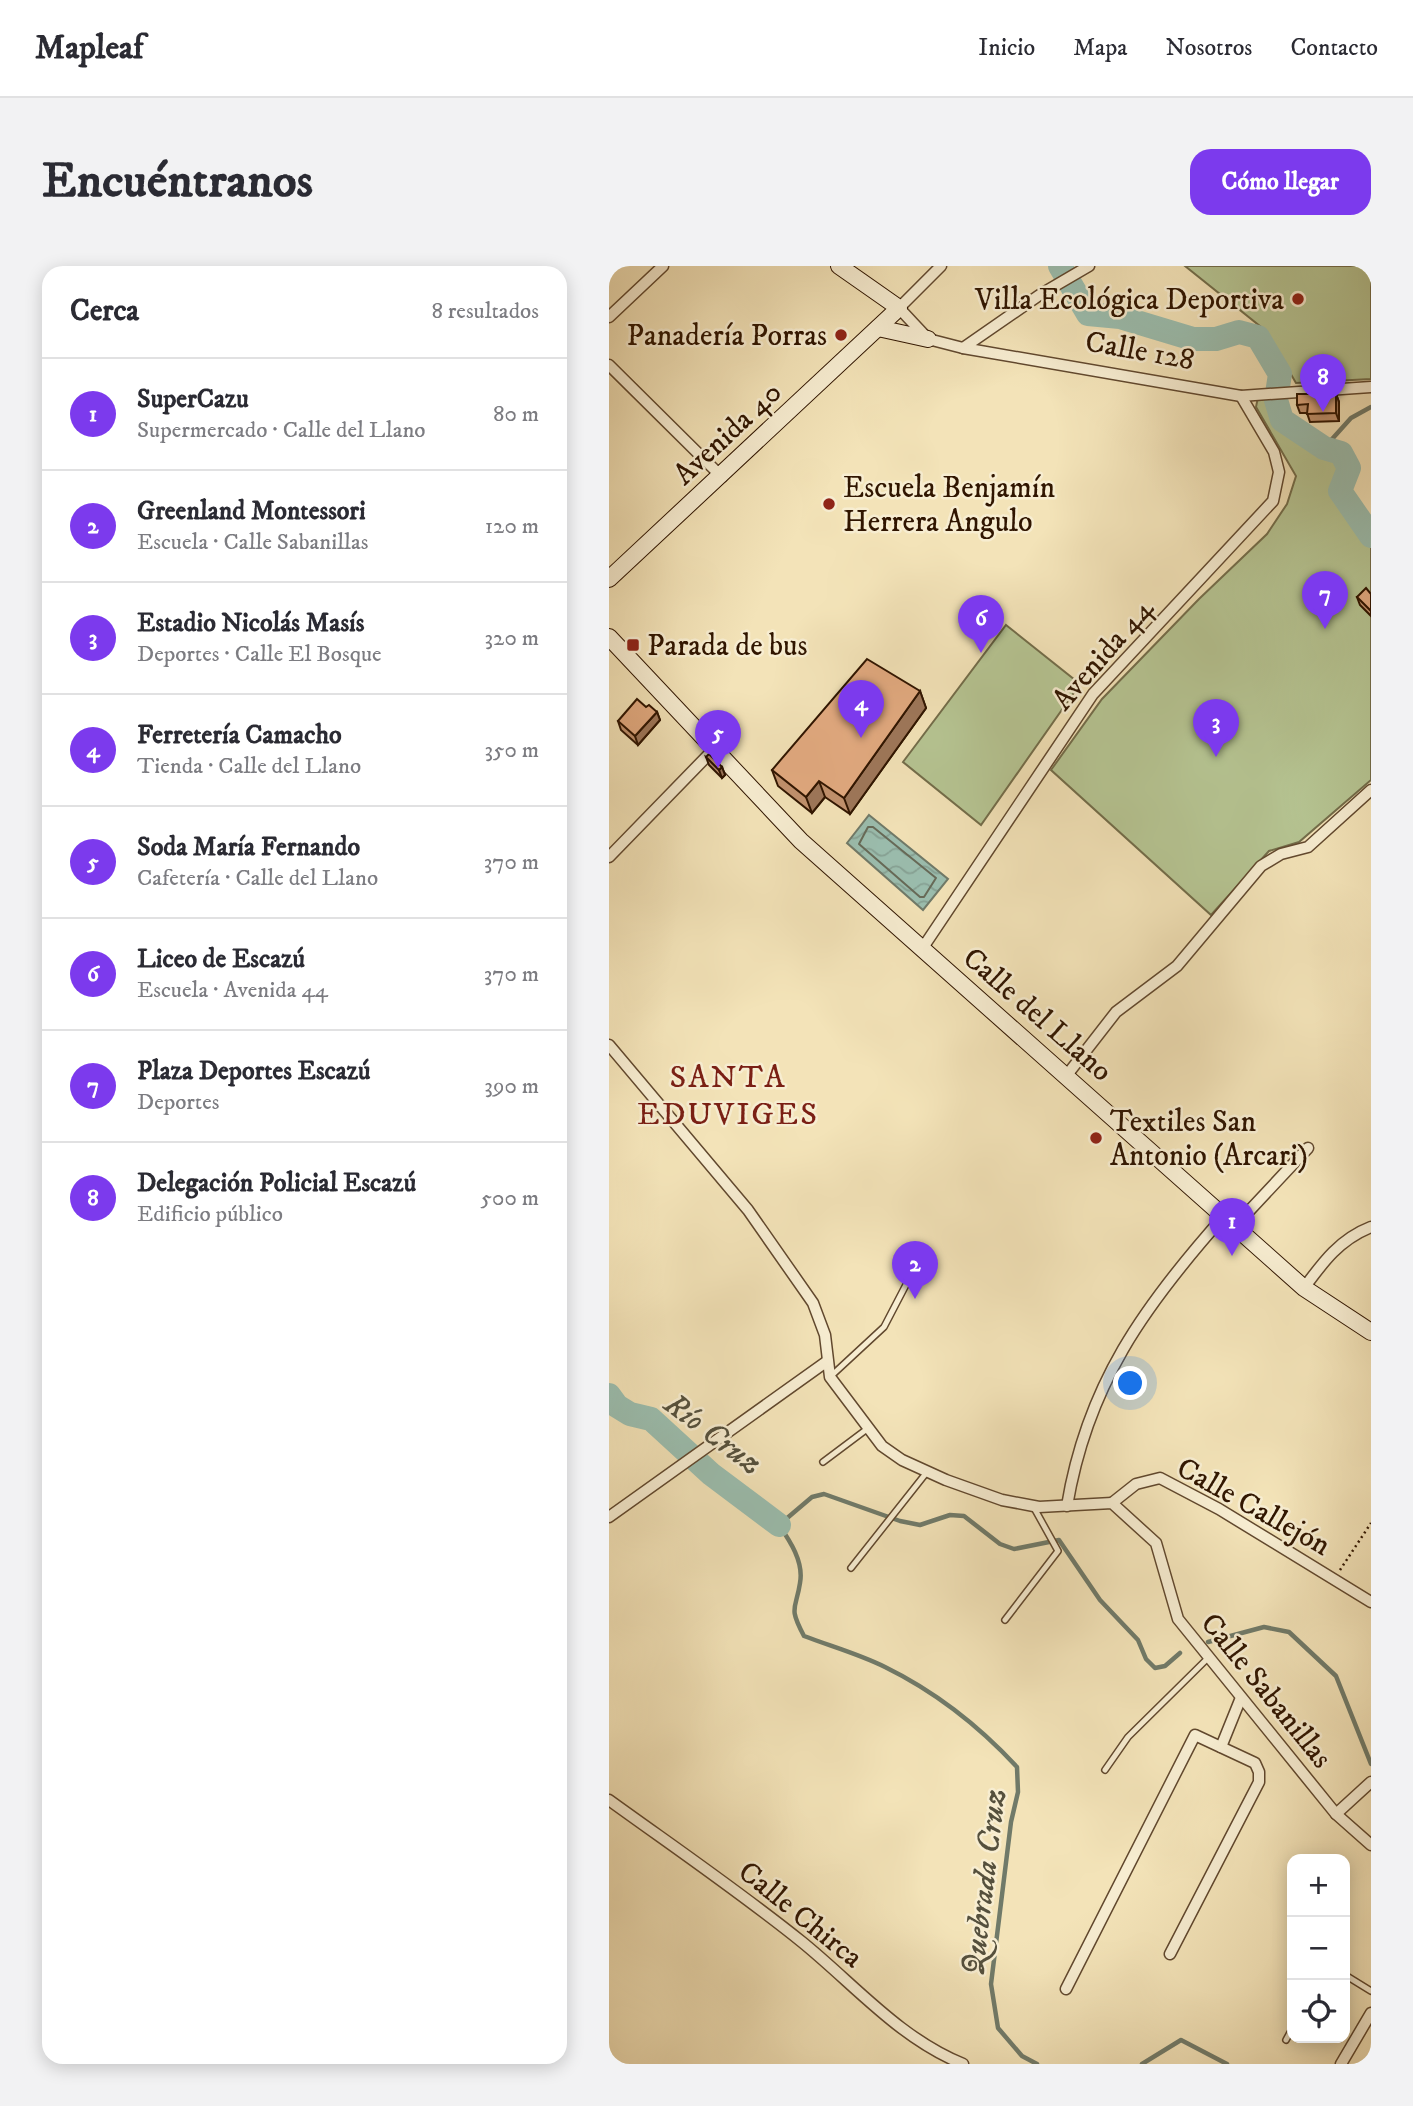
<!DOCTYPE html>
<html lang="es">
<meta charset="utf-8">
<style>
:root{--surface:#fff;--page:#f2f2f3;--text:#2b2b33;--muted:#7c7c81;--line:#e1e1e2;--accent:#7c3aed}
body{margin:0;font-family:"IM FELL DW Pica",serif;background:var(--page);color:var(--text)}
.controls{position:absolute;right:21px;bottom:21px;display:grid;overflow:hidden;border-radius:14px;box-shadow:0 4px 18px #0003}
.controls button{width:63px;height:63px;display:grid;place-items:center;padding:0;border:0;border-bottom:2px solid var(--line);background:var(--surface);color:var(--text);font:35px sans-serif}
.you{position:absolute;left:522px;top:1118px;width:24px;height:24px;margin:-18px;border:5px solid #fff;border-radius:50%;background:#1a73e8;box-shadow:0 0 0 10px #1a73e833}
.badge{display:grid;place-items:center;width:46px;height:46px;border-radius:50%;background:var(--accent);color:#fff;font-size:23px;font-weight:700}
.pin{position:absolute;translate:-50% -58px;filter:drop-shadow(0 2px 4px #0008)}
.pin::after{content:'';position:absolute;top:37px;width:24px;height:21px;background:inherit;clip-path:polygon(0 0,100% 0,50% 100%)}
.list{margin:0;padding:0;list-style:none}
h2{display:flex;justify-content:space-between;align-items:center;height:91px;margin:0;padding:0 28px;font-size:30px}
h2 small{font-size:23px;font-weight:400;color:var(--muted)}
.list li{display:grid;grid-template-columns:46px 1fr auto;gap:21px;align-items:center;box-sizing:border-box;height:112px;padding:0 28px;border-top:2px solid var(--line)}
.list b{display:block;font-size:26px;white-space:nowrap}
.list p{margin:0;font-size:23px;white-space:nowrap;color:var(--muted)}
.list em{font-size:23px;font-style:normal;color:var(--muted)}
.icon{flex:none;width:38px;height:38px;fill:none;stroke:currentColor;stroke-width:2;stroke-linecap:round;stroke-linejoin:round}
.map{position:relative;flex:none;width:762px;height:1798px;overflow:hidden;border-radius:21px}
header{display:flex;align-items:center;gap:42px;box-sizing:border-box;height:98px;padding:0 35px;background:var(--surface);border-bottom:2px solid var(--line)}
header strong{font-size:33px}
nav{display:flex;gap:38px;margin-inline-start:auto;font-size:24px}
.intro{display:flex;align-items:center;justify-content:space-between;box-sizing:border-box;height:168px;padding:0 42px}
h1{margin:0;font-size:49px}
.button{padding:18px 32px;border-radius:21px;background:var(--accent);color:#fff;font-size:24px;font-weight:700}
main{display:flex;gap:42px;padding:0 42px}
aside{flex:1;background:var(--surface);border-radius:21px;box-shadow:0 4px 18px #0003}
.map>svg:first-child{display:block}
.park{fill:#b6c593;stroke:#736d4a;stroke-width:2}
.water{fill:url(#water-waves);stroke:#707a69;stroke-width:2}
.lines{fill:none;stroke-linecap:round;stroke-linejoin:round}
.shore{stroke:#666a58;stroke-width:2}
.stream{stroke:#707a69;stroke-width:4.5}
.river{stroke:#9bbeaf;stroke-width:24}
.service-casing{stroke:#61482e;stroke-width:8}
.minor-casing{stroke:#61482e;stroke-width:13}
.secondary-casing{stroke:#301500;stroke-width:18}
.path{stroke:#301500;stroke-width:2.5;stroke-dasharray:2 3.5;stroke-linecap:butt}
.service{stroke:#f7edd1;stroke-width:5}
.minor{stroke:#f7edd1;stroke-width:10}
.secondary{stroke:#f7edd1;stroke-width:16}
.wall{fill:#c2926e;stroke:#301500;stroke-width:2}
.shaded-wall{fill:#9e775a;stroke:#301500;stroke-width:2}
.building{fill:#e2aa80;stroke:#301500;stroke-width:2}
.poi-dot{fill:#8f2418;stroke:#f7edd1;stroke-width:2.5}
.labels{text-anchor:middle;stroke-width:5;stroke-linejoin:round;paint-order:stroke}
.poi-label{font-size:30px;fill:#301500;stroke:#f7edd1;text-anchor:start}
.street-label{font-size:30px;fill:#301500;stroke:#f7edd1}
.neighbourhood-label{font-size:32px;letter-spacing:2px;fill:#7a1f14;stroke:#f7edd1}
.water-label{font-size:32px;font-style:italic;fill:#55503d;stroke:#f7edd1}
</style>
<header>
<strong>Mapleaf</strong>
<nav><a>Inicio</a><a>Mapa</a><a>Nosotros</a><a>Contacto</a></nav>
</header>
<div class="intro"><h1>Encuéntranos</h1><a class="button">Cómo llegar</a></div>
<main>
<aside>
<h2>Cerca<small>8 resultados</small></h2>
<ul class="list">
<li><span class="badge">1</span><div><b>SuperCazu</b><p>Supermercado · Calle del Llano</p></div><em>80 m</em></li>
<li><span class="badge">2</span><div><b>Greenland Montessori</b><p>Escuela · Calle Sabanillas</p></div><em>120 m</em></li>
<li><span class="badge">3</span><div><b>Estadio Nicolás Masís</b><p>Deportes · Calle El Bosque</p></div><em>320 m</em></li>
<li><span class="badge">4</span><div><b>Ferretería Camacho</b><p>Tienda · Calle del Llano</p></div><em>350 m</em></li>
<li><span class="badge">5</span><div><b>Soda María Fernando</b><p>Cafetería · Calle del Llano</p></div><em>370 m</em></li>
<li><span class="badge">6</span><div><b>Liceo de Escazú</b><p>Escuela · Avenida 44</p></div><em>370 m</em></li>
<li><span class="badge">7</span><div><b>Plaza Deportes Escazú</b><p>Deportes</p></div><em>390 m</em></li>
<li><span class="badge">8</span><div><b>Delegación Policial Escazú</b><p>Edificio público</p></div><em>500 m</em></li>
</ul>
</aside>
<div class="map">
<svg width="762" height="1798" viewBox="0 0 762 1798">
<defs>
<pattern id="water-waves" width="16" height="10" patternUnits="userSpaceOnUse" patternTransform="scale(1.75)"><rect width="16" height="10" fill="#9bbeaf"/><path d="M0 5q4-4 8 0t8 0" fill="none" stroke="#86a295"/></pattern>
</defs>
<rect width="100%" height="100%" fill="#f3e3b8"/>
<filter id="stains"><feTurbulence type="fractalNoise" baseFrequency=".00286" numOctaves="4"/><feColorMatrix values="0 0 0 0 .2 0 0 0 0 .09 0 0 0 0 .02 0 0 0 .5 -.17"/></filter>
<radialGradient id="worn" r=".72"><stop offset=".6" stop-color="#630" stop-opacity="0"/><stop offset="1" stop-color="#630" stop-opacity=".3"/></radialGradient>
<!-- park -->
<g class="park">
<polygon points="576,0 762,0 762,113 687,117 657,65"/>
<path d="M 649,131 L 663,132 C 672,159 685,173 711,187 C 722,192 727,191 734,201 L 726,228 L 762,277 L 762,514 L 690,576 L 660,585 L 602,649 L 442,504 L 493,433 L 590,333 L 658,268 L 678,238 L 687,210 L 647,141 Z"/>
<polygon points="397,359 471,418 372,559 294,496"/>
</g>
<!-- water -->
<polygon class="water" points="260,549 339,613 314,644 238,577"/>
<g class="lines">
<!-- shore -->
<polygon class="shore" points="259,561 264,561 327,612 315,631 311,631 250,578"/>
<!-- stream -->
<g class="stream">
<polyline points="715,182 742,152 762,141"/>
<polyline points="599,1376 655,1361 680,1366 727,1410 762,1498"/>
<path d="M 428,1798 L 413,1790 L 389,1762 L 382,1718 L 402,1556 L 409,1526 L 408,1501 C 371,1461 325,1425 276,1401 C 250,1388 221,1380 195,1370 C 179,1340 187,1344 191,1317 C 195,1296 181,1275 170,1259 L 203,1231 L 215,1228 L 291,1255 L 311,1259 L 341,1249 L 355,1250 L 391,1278 L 405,1283 L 450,1274 L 491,1334 L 529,1374 L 537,1393 L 546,1402 L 556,1400 L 571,1387"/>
<polyline points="533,1798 572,1774 618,1798"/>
</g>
<!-- river -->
<g class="river">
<polyline points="451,0 479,48 511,51 584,73 607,73 630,66 649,71 671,108 667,134 673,154 715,182 732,187 740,202 731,225 762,270"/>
<polyline points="0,1129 8,1140 21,1148 42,1153 102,1208 170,1259"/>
</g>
<defs>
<g id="service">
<polyline points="221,1111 275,1061 300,1013"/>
<polyline points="214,1196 258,1163"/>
<polyline points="242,1302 318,1206"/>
<polyline points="396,1354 449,1285 424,1240"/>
<polyline points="496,1504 519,1471 599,1392"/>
<polyline points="736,1709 762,1725"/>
<polyline points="677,1774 683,1763"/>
</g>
<g id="minor">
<polyline points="332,0 290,42 319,73 354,82 632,130 762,121"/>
<polyline points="0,51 54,0"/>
<polyline points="354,82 432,28 480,0"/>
<polyline points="0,99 113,211"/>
<polyline points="0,591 105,483"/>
<polyline points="313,683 484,428 664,235 670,206 665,186 632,130"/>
<polyline points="0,779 139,944 204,1037 216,1069 221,1111 273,1180 293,1194 337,1214 393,1234 430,1241 503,1237 547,1277 569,1353 727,1548 762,1579"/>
<polyline points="458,809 507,746 568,700 652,600 672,588 699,581 762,524"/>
<polyline points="626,960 699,882"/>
<path d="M 695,1022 C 714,996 731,973 762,961"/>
<polyline points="503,1237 527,1218 551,1212 610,1243 762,1336"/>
<path d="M 458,1240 C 478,1119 535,1040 615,950"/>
<polyline points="0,1251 217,1096"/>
<polyline points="612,1481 631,1434"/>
<path d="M 0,1534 C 65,1581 131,1626 193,1676 C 246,1719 290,1772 354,1798"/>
<polyline points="727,1548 762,1516"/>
<polyline points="457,1723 586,1469 646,1497 650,1506 650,1516 561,1688"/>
<polyline points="732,1798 762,1747"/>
</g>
<g id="secondary">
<polyline points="269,62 319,73"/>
<polyline points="0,313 290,42 230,0"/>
<polyline points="0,371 192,575 695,1022 762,1066"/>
</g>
</defs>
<!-- service casing -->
<use href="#service" class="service-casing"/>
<!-- minor casing -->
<use href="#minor" class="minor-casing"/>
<!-- secondary casing -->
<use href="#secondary" class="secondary-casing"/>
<!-- path -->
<polyline class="path" points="731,1304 762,1257"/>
<!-- service -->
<use href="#service" class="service"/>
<!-- minor -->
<use href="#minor" class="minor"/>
<!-- secondary -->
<use href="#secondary" class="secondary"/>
</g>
<!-- wall -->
<g class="wall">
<polygon points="727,128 730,136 730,155 701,156 698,147 691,147 688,139"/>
<polygon points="762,328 762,350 751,339 748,331"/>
<polygon points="311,425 317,442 241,548 216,531 203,547 169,520 163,504"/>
<polygon points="37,441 48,446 51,454 29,479 12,464 9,455"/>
<polygon points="97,491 113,501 116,509 113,512 100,499"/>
</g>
<!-- shaded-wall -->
<g class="shaded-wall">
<polygon points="727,128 730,136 730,155 727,147"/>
<polygon points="311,425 317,442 241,548 235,532"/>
<polygon points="48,446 51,454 29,479 26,470"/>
<polygon points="113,501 116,509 113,512 110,504"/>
<polygon points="210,515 216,531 203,547 197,531"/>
</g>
<!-- building -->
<g class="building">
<polygon points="688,128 727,128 727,147 698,148 699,138 688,139"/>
<polygon points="757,322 762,328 762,345 748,331"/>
<polygon points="258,393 311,425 235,532 210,515 197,531 163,504"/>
<polygon points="28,433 37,441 40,439 48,446 26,470 9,455"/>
<polygon points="100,488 113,501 110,504 97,491"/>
</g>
<!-- markers -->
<g class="poi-dot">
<circle cx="689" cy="33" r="7"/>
<circle cx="232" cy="69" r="7"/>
<circle cx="220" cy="238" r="7"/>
<rect x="17" y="372" width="14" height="14" rx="3.5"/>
<circle cx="487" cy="872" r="7"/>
</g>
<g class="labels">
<!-- poi labels -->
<g class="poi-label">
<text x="675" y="43" text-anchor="end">Villa Ecológica Deportiva</text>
<text x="218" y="79" text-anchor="end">Panadería Porras</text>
<text x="234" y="231">Escuela Benjamín<tspan x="234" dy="34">Herrera Angulo</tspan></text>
<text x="38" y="389">Parada de bus</text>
<text x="501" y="865">Textiles San<tspan x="501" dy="34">Antonio (Arcari)</tspan></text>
</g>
<!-- street labels -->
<g class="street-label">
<text transform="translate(531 84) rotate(10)" y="10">Calle 128</text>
<text transform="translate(118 167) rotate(-43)" y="10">Avenida 40</text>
<text transform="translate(493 388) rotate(-49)" y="10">Avenida 44</text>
<text transform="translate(429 748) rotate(41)" y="10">Calle del Llano</text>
<text transform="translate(645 1240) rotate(29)" y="10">Calle Callejón</text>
<text transform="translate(658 1424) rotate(51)" y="10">Calle Sabanillas</text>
<text transform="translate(192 1648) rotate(39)" y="10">Calle Chirca</text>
</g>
<!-- neighbourhood labels -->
<g class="neighbourhood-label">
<text x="119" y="821">SANTA<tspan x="119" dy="37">EDUVIGES</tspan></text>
</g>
<!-- water labels -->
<g class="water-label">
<text transform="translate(105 1167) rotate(37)" y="11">Río Cruz</text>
<text transform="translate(374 1616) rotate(-83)" y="11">Quebrada Cruz</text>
</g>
</g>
<rect width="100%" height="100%" filter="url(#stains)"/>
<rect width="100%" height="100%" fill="url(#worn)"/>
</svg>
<div class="controls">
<button>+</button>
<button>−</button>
<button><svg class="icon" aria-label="locate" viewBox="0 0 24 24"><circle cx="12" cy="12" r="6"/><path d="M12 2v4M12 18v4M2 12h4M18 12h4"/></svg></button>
</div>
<div class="you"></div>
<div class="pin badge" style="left:623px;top:990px">1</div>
<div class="pin badge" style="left:306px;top:1033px">2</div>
<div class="pin badge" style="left:607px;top:491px">3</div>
<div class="pin badge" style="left:252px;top:472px">4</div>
<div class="pin badge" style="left:109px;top:502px">5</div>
<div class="pin badge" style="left:372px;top:387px">6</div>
<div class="pin badge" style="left:716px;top:363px">7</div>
<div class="pin badge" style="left:714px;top:146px">8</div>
</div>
</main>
